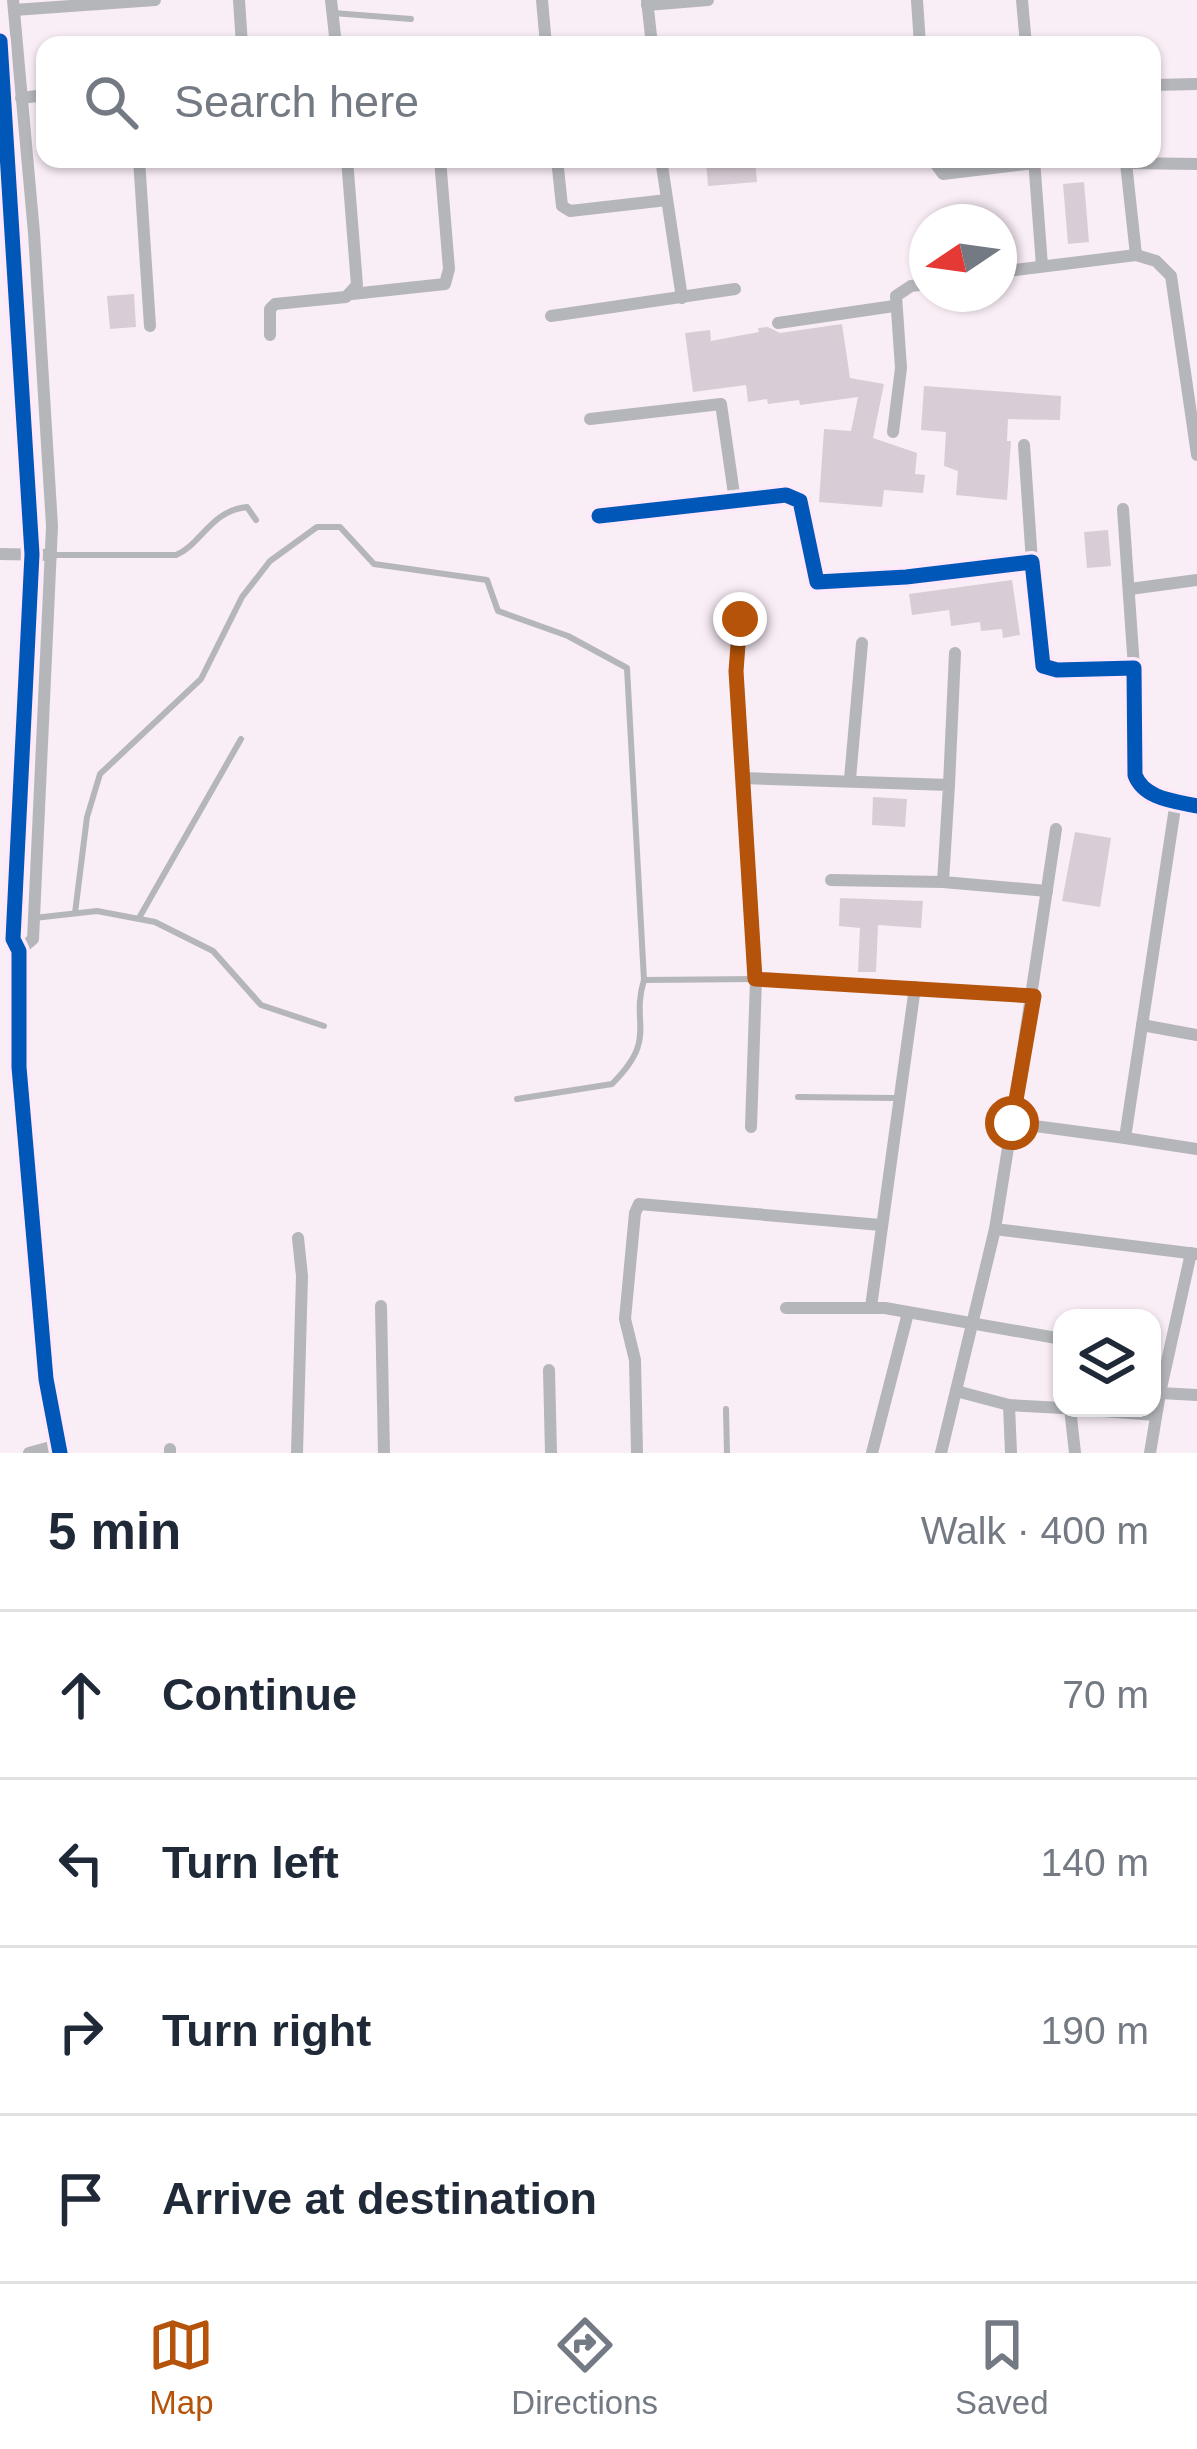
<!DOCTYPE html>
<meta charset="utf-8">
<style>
:root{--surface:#fff;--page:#f2f2f3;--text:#1f2937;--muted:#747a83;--line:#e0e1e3;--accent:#b45309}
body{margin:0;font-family:Helvetica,sans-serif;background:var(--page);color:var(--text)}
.controls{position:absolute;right:36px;bottom:36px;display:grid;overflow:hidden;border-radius:24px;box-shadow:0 3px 9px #0004}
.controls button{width:108px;height:108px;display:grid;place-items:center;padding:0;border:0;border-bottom:3px solid var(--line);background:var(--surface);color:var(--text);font:60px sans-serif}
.compass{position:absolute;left:909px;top:204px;width:108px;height:108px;border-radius:50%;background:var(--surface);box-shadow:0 3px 9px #0004;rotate:257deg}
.stop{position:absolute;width:36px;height:36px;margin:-27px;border:9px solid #b45309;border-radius:50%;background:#fff}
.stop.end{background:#b45309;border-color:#fff;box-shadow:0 3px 12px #0008}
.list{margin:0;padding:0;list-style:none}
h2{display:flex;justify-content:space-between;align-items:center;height:156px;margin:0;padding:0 48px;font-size:51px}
h2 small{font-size:39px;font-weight:400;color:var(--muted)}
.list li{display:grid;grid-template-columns:78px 1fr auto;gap:36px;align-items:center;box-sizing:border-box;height:168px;padding:0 48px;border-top:3px solid var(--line)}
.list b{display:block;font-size:45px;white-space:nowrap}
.list em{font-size:39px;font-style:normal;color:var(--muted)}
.icon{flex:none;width:66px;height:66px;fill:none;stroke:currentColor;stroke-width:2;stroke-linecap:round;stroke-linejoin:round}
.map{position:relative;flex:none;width:1197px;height:1453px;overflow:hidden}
.search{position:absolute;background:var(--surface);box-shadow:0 3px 9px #0004;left:36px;right:36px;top:36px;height:132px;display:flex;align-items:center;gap:30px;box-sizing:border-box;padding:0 42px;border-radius:24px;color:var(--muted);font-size:45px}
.sheet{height:828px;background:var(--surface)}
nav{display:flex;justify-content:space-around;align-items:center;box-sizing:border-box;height:168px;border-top:3px solid var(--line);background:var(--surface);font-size:33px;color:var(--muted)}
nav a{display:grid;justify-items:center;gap:6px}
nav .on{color:var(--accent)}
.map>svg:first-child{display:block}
.building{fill:#d8cdd6}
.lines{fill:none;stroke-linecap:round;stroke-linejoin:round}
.service{stroke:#b5b6ba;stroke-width:6}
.minor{stroke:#b5b6ba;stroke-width:12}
.tertiary{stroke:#b5b6ba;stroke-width:15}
.cycleway-casing{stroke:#fee8fa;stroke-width:22}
.cycleway{stroke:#0057b8;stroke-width:15}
.route{stroke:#b45309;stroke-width:15}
</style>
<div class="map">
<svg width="1197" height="1453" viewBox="0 0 1197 1453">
<rect width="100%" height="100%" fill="#f9edf6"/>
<!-- building -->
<g class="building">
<polygon points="755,159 757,182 708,186 706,160"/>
<polygon points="1084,182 1089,242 1068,244 1063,184"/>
<polygon points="134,294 136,327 110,329 107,296"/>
<polygon points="842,324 850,378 884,384 873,438 917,453 915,474 925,475 923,493 884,490 882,507 819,502 824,429 851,431 858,397 800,405 799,400 768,404 767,399 748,402 746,385 693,392 685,333 710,330 711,341 759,332 758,328 768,327 780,333"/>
<polygon points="924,386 1061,396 1060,420 1008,419 1007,441 1011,441 1007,500 956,495 958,471 944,466 946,432 921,430"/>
<polygon points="1108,530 1111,566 1087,568 1084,532"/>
<polygon points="1012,580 1020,635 1003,638 1002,629 981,631 980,622 951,626 949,610 912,615 909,594"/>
<polygon points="873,797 907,799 905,827 872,825"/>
<polygon points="1075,832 1111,838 1100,907 1062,901"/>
<polygon points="840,898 923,901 921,928 878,925 876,972 858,972 860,928 839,926"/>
</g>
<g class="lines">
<!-- service -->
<g class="service">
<polyline points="333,13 411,19"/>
<path d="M 55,555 L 176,555 C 202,544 210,511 247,507 L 256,520"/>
<polyline points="75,913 87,817 100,774 201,679 242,597 270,561 317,527 340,527 374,564 487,580 498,611 568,636 627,668 644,980"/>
<polyline points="34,918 97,911 155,922 213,951 261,1005 324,1026"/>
<polyline points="139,918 241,739"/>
<polyline points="798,1097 896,1098"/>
<path d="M 517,1099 L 612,1084 C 659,1037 630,1025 644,980 L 756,979"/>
<polyline points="726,1409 727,1453"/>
</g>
<!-- minor -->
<g class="minor">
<polyline points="13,0 34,233 52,526 34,918 33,939 19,951"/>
<polyline points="239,0 242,45"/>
<polyline points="331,0 336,45"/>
<polyline points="542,0 546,45"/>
<polyline points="647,0 652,45"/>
<polyline points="917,0 920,45"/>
<polyline points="1022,0 1026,45"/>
<polyline points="647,5 708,0"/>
<polyline points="14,10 155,0"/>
<polyline points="1152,85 1197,84"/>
<polyline points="21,98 45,95"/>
<polyline points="139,159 150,326"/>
<polyline points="557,159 562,206 570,211 667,200"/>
<polyline points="661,159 682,298"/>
<polyline points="932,159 943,174 1035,163"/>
<polyline points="1034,159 1042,266"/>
<polyline points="1125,159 1126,163 1197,164"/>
<polyline points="1136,255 1156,261 1171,276 1197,455"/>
<polyline points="999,272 1136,255 1126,163"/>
<polyline points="352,294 445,284 449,269 440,159"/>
<polyline points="551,316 735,289"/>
<polyline points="778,323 894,306"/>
<polyline points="270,335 270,309 275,304 346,297 357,285 347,159"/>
<polyline points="590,419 721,404 735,501"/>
<polyline points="893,432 901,368 896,296 911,286 927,284"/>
<polyline points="1024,445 1032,562"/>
<polyline points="1123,509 1134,668"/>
<path d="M 599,516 L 786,495 L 800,501 L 817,582 L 906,577 L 1032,562 L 1043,666 L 1057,670 L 1134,668 L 1135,775 C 1144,799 1175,801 1197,806"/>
<polyline points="0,554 52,555"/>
<polyline points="1130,589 1197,580"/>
<polyline points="740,619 737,671 756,979 1034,996"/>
<polyline points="743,778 949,785 943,882 1047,891"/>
<polyline points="850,779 862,643"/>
<polyline points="949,785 955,653"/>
<polyline points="1176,801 1125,1138 1197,1149"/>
<polyline points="831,880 943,882"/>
<polyline points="1142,1025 1197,1035"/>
<polyline points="1012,1123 1056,829"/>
<polyline points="751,1127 756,979"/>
<polyline points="1125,1138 1012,1123 995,1229 1197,1254"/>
<polyline points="1191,1253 1160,1393 1197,1395"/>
<polyline points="381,1306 384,1453"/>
<polyline points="871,1307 915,987"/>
<polyline points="786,1308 885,1308 1062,1339"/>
<polyline points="549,1370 551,1453"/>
<polyline points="956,1391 1009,1405 1062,1408"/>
<polyline points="1009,1405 1011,1453"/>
<polyline points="1062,1408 1156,1415"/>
<polyline points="1070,1408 1075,1453"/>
<polyline points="170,1449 170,1453"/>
<polyline points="29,1453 58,1445"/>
<polyline points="297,1453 302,1276 298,1238"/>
<polyline points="637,1453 635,1360 625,1319 635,1213 639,1204 881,1225"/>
<polyline points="872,1453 908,1313"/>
<polyline points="941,1453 995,1229"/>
<polyline points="1150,1453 1160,1393"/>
</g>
<!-- tertiary -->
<polyline class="tertiary" points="0,41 32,554 13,939 19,951 19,1067 46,1379 60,1453"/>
<defs>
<g id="cycleway">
<polyline points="0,41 32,554 13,939 19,951 19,1067 46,1379 60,1453"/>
<path d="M 599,516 L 786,495 L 800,501 L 817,582 L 906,577 L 1032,562 L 1043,666 L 1057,670 L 1134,668 L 1135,775 C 1144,799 1175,801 1197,806"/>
</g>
</defs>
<!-- cycleway casing -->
<use href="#cycleway" class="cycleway-casing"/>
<!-- cycleway -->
<use href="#cycleway" class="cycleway"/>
</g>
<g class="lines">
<!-- route -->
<polyline class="route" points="740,619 736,671 755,979 1034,996 1012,1123"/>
</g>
</svg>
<div class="controls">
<button><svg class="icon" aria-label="layers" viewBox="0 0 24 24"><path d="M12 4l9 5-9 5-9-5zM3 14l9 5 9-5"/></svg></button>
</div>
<svg class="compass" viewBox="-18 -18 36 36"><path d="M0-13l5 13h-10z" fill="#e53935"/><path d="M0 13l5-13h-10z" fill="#747a83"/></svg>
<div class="stop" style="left:1012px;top:1123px"></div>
<div class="stop end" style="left:740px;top:619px"></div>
<div class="search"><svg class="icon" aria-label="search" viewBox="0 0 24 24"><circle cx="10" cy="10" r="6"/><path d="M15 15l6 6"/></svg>Search here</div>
</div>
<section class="sheet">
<h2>5 min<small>Walk · 400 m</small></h2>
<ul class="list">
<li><svg class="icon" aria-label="ahead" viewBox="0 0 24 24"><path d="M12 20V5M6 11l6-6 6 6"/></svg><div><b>Continue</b></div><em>70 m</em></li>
<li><svg class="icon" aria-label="left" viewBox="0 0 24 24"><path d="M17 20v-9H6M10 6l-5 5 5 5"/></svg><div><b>Turn left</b></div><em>140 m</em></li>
<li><svg class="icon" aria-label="right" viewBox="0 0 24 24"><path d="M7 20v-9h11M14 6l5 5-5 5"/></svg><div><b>Turn right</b></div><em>190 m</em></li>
<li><svg class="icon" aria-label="arrive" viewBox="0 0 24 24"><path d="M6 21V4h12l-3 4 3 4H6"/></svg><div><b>Arrive at destination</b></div></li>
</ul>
</section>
<nav>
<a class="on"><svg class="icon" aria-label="map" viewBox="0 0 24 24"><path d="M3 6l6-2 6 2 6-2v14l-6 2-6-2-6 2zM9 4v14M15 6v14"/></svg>Map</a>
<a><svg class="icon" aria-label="directions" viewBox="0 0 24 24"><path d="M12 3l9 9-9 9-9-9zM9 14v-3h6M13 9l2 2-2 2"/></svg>Directions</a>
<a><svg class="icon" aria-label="saved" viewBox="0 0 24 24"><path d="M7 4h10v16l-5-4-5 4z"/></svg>Saved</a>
</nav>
